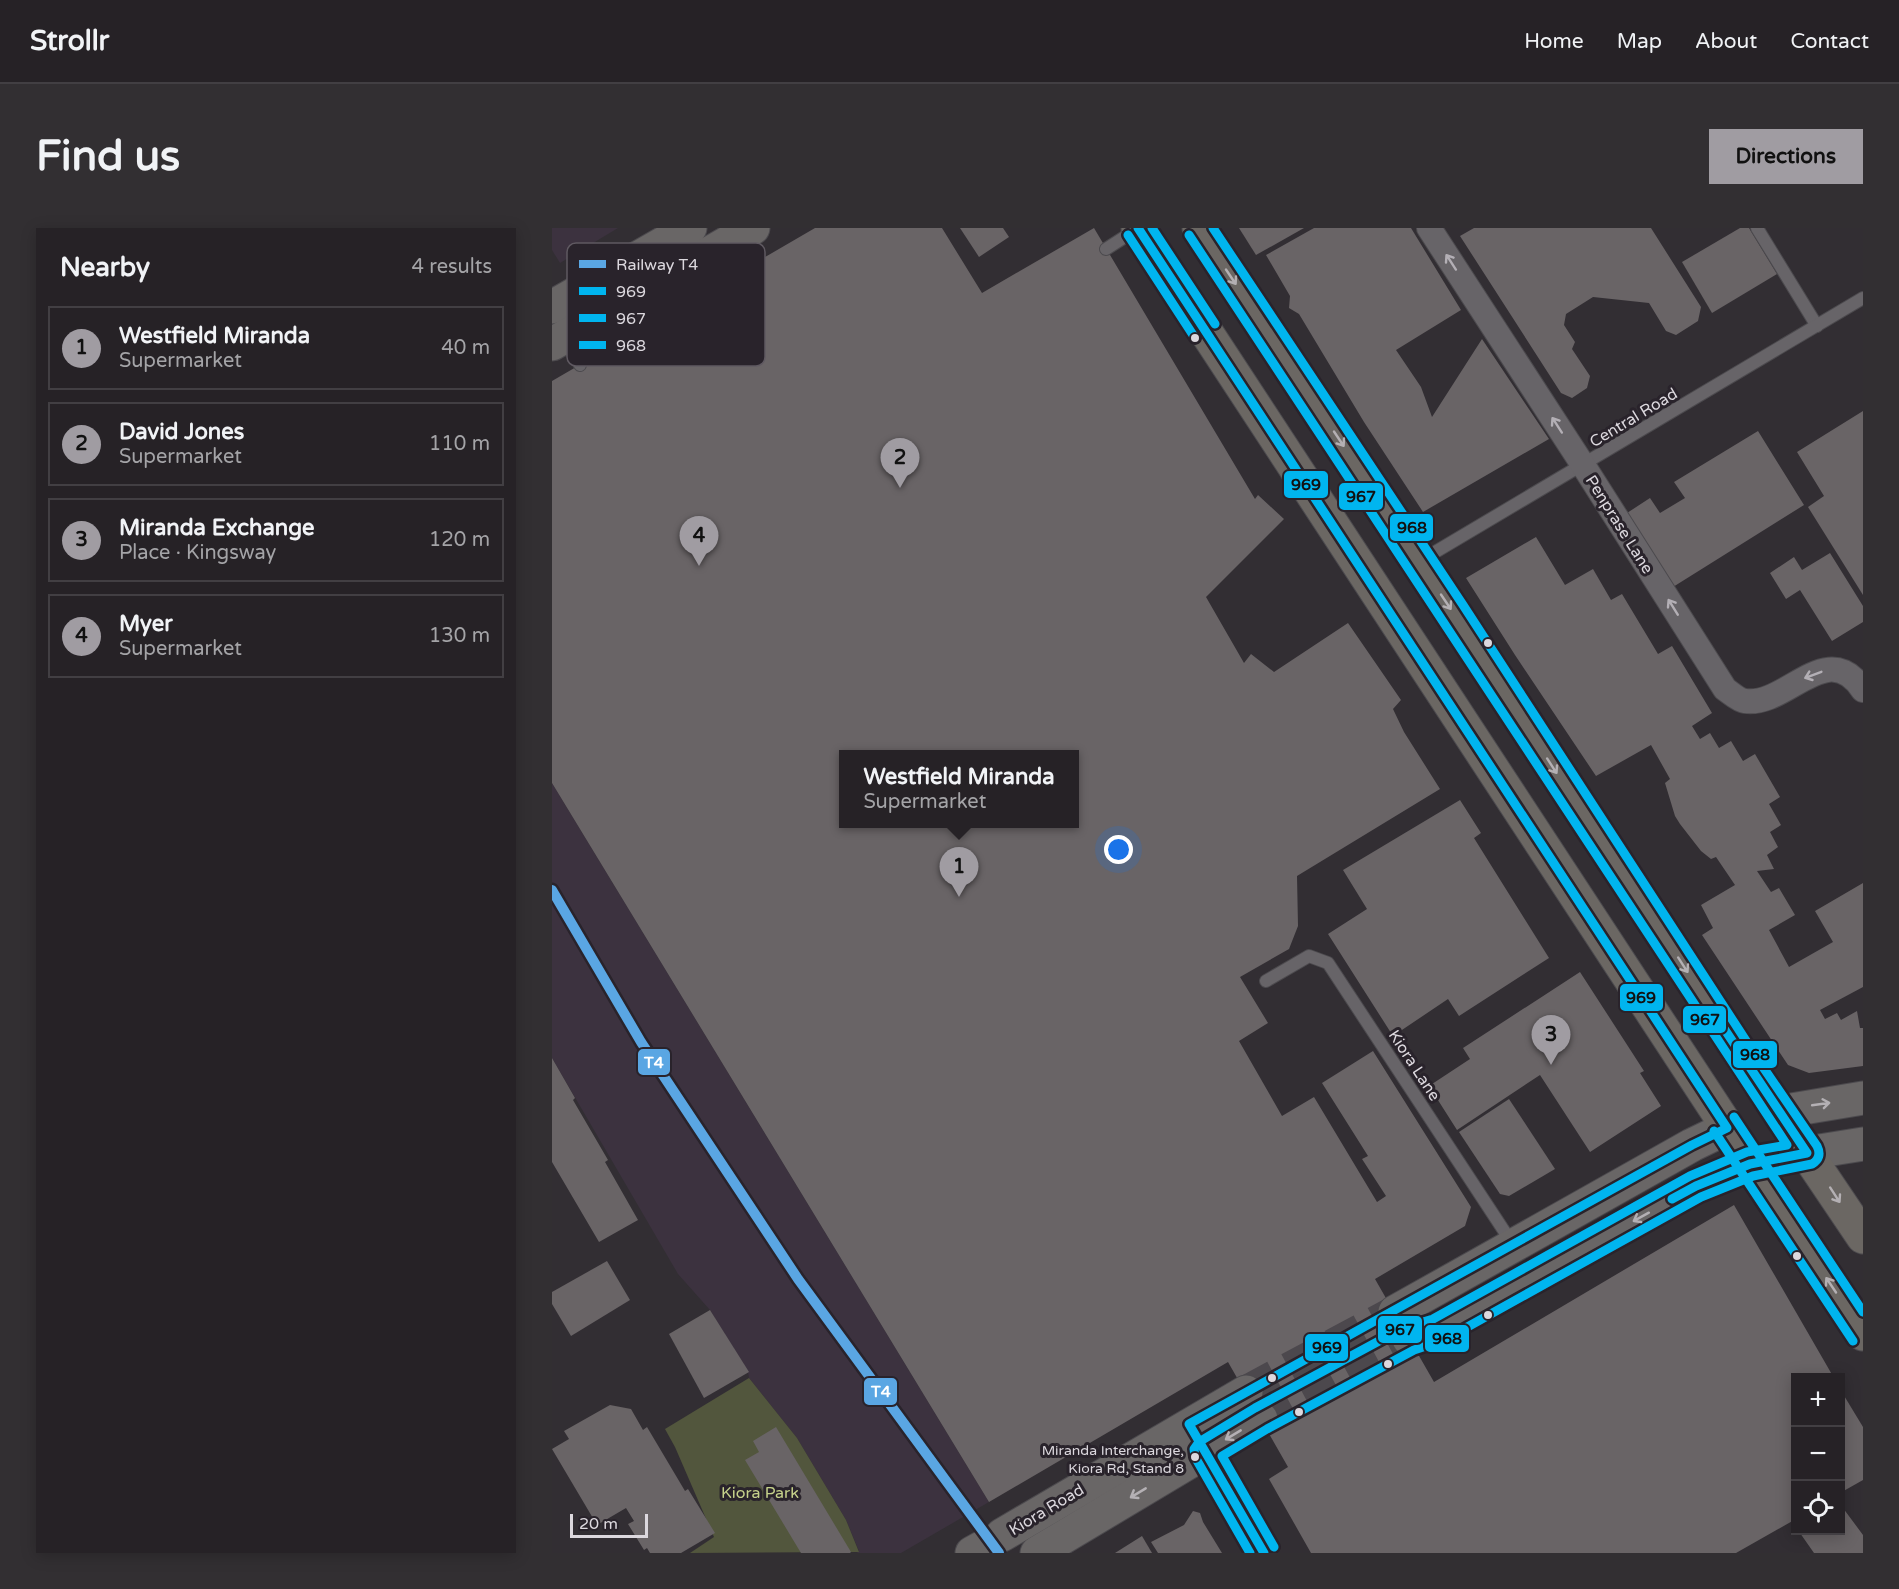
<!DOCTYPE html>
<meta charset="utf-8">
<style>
:root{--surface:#262226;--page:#322f32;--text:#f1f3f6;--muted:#a4a4a7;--line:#423f43;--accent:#a09ca2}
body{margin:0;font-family:"Varela Round",sans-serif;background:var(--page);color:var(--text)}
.controls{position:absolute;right:18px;bottom:18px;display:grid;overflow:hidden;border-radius:0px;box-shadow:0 3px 15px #0003}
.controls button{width:54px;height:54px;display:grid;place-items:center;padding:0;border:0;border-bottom:2px solid var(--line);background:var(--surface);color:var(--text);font:30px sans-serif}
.scale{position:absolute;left:18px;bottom:15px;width:78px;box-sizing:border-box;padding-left:6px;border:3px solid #dcd8de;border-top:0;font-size:16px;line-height:21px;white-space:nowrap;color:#dcd8de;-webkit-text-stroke:4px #29232b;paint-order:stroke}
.you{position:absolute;left:567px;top:622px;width:21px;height:21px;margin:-15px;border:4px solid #fff;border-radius:50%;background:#1a73e8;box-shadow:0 0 0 9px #1a73e833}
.badge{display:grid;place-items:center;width:39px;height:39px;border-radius:50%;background:var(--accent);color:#111;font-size:20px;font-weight:700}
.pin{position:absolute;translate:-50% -50px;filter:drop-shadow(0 2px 3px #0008)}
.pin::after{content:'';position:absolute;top:32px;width:21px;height:18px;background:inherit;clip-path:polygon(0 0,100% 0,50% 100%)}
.popup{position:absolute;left:287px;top:522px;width:240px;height:78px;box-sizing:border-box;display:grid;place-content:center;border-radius:0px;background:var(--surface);filter:drop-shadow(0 2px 4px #0005);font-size:20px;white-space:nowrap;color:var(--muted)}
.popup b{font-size:22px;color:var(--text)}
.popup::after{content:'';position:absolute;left:50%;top:100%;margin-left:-12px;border:12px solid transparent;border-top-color:var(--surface)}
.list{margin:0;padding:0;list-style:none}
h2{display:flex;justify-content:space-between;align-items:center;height:78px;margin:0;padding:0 24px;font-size:26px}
h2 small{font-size:20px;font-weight:400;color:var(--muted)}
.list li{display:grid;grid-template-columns:39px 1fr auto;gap:18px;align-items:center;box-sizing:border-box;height:84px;margin:0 12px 12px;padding:0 12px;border:2px solid var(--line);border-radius:0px}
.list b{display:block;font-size:22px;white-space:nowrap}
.list p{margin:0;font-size:20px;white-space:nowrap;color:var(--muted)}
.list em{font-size:20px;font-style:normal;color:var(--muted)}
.icon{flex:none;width:33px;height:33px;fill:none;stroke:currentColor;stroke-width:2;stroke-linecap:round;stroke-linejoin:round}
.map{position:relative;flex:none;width:1311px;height:1325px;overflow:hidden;border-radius:0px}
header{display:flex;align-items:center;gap:36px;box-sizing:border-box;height:84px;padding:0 30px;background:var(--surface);border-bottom:2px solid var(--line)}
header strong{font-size:28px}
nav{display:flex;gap:33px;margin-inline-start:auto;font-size:21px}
.intro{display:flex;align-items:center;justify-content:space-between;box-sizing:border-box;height:144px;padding:0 36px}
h1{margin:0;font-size:42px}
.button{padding:15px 27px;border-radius:0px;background:var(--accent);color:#111;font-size:21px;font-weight:700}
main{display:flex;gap:36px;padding:0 36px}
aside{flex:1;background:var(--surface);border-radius:0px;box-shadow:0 3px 15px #0003}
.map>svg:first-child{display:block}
.built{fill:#3c323f}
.green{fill:#52563d}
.building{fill:#696466;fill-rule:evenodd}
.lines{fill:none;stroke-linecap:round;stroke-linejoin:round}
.secondary-tunnel{stroke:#4c484d;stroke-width:33;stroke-dasharray:33 16;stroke-linecap:butt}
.lane-casing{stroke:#4c4a4e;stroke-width:14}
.street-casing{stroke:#4c4a4e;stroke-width:26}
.secondary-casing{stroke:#4c4a4e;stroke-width:35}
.primary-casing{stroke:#4c4a4e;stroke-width:35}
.lane{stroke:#676468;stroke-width:12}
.street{stroke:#676468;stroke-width:24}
.secondary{stroke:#696666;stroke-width:33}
.primary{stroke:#6b6763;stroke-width:33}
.bus-1-casing{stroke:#29232b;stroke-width:14}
.bus-2-casing{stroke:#29232b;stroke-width:14}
.bus-3-casing{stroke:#29232b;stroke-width:14}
.bus-1{stroke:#00b5ef;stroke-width:9}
.bus-2{stroke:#00b5ef;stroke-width:9}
.bus-3{stroke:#00b5ef;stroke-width:9}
.rail-1-casing{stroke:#29232b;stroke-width:15}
.rail-1{stroke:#5aa6e3;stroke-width:10}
.oneway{stroke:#b3afb5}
.oneway2{stroke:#b4b0b3}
.oneway3{stroke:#b4b0b4}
.bus-dot{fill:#dcd8de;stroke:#29232b;stroke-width:2}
.labels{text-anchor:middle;stroke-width:6;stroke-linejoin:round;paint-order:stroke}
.bus-label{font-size:14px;fill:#dcd8de;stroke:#29232b;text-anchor:end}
.street-label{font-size:16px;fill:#dcd8de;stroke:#29232b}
.park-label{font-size:16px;fill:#c6d28b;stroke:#29232b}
.key{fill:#29232b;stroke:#5f5961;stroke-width:1.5}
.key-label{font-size:16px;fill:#dcd8de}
.line-badge{stroke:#29232b;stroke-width:2}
.badge-label{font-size:16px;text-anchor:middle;font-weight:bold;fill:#fff}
.pale-badge-label{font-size:16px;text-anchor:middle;font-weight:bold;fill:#111}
</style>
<header>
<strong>Strollr</strong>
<nav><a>Home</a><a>Map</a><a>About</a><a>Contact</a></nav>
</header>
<div class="intro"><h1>Find us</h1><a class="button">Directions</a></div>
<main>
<aside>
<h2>Nearby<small>4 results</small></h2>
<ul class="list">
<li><span class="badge">1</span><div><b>Westfield Miranda</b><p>Supermarket</p></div><em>40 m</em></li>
<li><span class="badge">2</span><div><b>David Jones</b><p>Supermarket</p></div><em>110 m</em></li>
<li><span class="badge">3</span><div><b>Miranda Exchange</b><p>Place · Kingsway</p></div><em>120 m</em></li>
<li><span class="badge">4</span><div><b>Myer</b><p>Supermarket</p></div><em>130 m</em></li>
</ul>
</aside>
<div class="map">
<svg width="1311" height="1325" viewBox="0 0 1311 1325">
<rect width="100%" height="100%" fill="#322e33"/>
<!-- built -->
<g class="built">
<polygon points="0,0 66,0 8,35 0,22"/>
<polygon points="0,555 437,1274 349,1325 305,1325 307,1323 294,1292 245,1210 197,1150 196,1144 158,1082 126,1046 0,830"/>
</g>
<!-- green -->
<polygon class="green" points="197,1150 245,1210 294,1292 307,1324 138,1325 162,1309 123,1219 113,1201"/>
<!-- building -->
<g class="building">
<path d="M 263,0 L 390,0 L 430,65 L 542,0 L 703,271 L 706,267 L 732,291 L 654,369 L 692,435 L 699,426 L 722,444 L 796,395 L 849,472 L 841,481 L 852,504 L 888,561 L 745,648 L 746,698 L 737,721 L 688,749 L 716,795 L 687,813 L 730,888 L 762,869 L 825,974 L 834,968 L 810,931 L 816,928 L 770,855 L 821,823 L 919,979 L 913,998 L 823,1051 L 882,1154 L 1182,977 L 1282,1150 L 1244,1150 L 1244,1291 L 1184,1325 L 759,1325 L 717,1251 L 736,1239 L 676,1134 L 437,1274 L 0,555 L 0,153 ZM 292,526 L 522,526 L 522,596 L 292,596 Z"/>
<polygon points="408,0 451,0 457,9 427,29"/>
<polygon points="687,0 752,0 704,27"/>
<polygon points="762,0 859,0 909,82 844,122 869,159 880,189 930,111 997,211 871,284 812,194 747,86 737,80 738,68 714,27"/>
<polygon points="922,0 1099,0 1149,79 1146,93 1124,107 1114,103 1097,75 1041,69 1014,86 1012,97 1023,114 1020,121 1038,148 1035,160 1020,170 1009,165 908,8"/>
<polygon points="1188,0 1197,0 1225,46 1160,85 1130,34"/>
<polygon points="1311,183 1311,367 1256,279 1272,268 1245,224"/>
<polygon points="1206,203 1252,277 1121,359 1075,285 1098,270 1108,285 1133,270 1122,254"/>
<polygon points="984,309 1013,357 1041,341 1059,372 1070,366 1106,426 1120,418 1160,485 1140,498 1148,511 1158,505 1167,520 1179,513 1191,533 1203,526 1228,569 1217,576 1229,597 1218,604 1226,619 1215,627 1222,641 1205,643 1219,664 1227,660 1243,687 1217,702 1237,739 1281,714 1263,683 1311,655 1311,759 1268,782 1273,791 1285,785 1289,792 1305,783 1308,800 1311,800 1311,838 1257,845 1236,837 1150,707 1161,700 1149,677 1183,657 1164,629 1159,631 1149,623 1128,596 1123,588 1113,555 1118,551 1099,517 1044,548 963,427 914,350"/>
<polygon points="1278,325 1311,378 1311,394 1280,413 1248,362 1234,371 1218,345 1242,329 1250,342"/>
<polygon points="908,572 929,605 922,610 997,730 907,788 896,771 841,808 776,706 815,681 791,642"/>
<polygon points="1028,744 1092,843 1088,845 1109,878 1038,924 988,847 905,902 877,858 918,831 911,820"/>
<polygon points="0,830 23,870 21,872 56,932 53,934 86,992 47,1014 0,934"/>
<polygon points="957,871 1003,941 957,968 948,966 907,904"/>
<polygon points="55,1033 78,1072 19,1108 0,1076 0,1064"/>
<polygon points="158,1082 197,1144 152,1170 117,1106"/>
<polygon points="1288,1161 1311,1199 1311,1252 1288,1265"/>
<polygon points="58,1177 79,1181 91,1202 95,1199 133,1263 136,1261 163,1305 129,1325 98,1325 95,1320 92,1322 76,1296 82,1293 74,1280 45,1297 0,1221 17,1211 12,1203"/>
<polygon points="224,1199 299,1324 298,1325 249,1325 193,1232 207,1224 201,1213"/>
<polygon points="1288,1276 1311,1307 1311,1325 1262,1325 1248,1305 1252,1302 1288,1302"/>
<polygon points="641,1283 648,1285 651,1294 670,1325 606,1325 599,1314 632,1297"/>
<polygon points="590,1308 600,1325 563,1325"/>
</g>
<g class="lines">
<!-- secondary-tunnel -->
<g class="secondary-tunnel">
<polyline points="694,1164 843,1084"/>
<polyline points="709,1191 857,1111"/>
</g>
<defs>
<g id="lane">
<polyline points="1205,0 1265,98"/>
<polyline points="554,21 585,1"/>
<polyline points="12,110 28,137"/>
<polyline points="868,333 1311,70"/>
<polyline points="714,753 757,728 776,735 960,1015"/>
</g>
<g id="street">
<path d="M 877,0 L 1031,237 L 1173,461 C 1179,465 1186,472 1193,473 C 1235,479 1275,408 1311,462"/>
<polyline points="646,1210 712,1325"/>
</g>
<g id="secondary">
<polyline points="0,79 138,0"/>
<polyline points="0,116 201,0"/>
<polyline points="1227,884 1311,870"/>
<polyline points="1255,925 1311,916"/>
<polyline points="843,1084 1140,917 1175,900"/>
<polyline points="857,1111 886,1102 1144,958 1198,936"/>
<polyline points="450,1307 694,1164"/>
<polyline points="420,1325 429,1320"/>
<polyline points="485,1325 709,1191"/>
</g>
<g id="primary">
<polyline points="586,0 1311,1106"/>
<polyline points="647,0 901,384 1203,849 1311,1009"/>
<polyline points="1198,936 1255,925"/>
</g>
</defs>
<!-- lane casing -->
<use href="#lane" class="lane-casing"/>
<!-- street casing -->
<use href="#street" class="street-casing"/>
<!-- secondary casing -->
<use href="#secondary" class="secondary-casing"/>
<!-- primary casing -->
<use href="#primary" class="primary-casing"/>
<!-- lane -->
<use href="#lane" class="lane"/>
<!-- street -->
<use href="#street" class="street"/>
<!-- secondary -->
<use href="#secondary" class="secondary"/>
<!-- primary -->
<use href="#primary" class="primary"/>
<defs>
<g id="bus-1">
<polyline points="586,0 1175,900 1140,917 637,1196 712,1325"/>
<polyline points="1120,971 1144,958 1198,936 1255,925 1167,793"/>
</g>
<g id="bus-2">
<polyline points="576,7 643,110"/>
<polyline points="637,7 1235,917 1195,924 1138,948 881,1091 851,1100 703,1180 647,1214 642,1221 643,1229 698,1325"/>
<polyline points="1162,903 1301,1113"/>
</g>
<g id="bus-3">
<polyline points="600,0 663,96"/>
<path d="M 661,0 L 911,377 L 1213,842 L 1265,918 C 1269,926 1267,932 1260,936 L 1201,948 L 1149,969 L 892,1112 L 862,1122 L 715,1201 L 670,1228 L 722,1319"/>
<polyline points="1182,889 1311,1084"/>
</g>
</defs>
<!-- bus-1 casing -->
<use href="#bus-1" class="bus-1-casing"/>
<!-- bus-2 casing -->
<use href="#bus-2" class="bus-2-casing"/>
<!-- bus-3 casing -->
<use href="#bus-3" class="bus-3-casing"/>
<!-- bus-1 -->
<use href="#bus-1" class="bus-1"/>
<!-- bus-2 -->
<use href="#bus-2" class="bus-2"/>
<!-- bus-3 -->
<use href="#bus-3" class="bus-3"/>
<defs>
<polyline id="rail-1" points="0,662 89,814 246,1051 447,1325"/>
</defs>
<!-- rail-1 casing -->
<use href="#rail-1" class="rail-1-casing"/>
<!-- rail-1 -->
<use href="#rail-1" class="rail-1"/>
</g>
<!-- one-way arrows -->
<defs><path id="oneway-shaft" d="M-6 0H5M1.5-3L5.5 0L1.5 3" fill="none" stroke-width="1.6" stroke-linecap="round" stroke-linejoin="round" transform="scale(1.5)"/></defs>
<g class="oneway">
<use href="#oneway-shaft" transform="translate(899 34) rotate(-123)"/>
<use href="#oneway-shaft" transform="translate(1005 197) rotate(-123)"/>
<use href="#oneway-shaft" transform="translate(1121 379) rotate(-122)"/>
<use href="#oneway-shaft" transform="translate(1261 447) rotate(159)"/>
</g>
<g class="oneway2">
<use href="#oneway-shaft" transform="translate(679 49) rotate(56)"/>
<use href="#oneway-shaft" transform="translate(787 211) rotate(56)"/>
<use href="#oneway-shaft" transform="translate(894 374) rotate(56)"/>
<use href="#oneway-shaft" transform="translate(1000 538) rotate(57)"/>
<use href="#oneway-shaft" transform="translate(1131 737) rotate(57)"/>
<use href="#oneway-shaft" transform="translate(1283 967) rotate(57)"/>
<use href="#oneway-shaft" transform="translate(1279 1057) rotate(-124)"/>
</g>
<g class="oneway3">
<use href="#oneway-shaft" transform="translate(1269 876) rotate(-8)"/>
<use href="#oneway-shaft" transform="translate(1089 989) rotate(151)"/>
<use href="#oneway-shaft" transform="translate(681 1207) rotate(149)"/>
<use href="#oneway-shaft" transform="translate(586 1265) rotate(149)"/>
</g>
<!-- markers -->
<g class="bus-dot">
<circle cx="643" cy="110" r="5"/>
<circle cx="936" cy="415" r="5"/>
<circle cx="1245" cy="1028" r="5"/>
<circle cx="936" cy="1087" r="5"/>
<circle cx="836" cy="1136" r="5"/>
<circle cx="720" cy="1150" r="5"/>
<circle cx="747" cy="1184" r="5"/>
<circle cx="643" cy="1229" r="5"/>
</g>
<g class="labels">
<!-- bus labels -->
<g class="bus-label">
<text x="632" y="1227">Miranda Interchange,<tspan x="632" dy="18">Kiora Rd, Stand 8</tspan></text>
</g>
<!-- street labels -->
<g class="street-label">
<text transform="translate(1081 189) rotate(-31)" y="6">Central Road</text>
<text transform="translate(1068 296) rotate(58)" y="6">Penprase Lane</text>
<text transform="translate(863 837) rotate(57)" y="6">Kiora Lane</text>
<text transform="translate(494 1281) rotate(-31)" y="6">Kiora Road</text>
</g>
<!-- park labels -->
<g class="park-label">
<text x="208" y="1270">Kiora Park</text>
</g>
</g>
<!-- legend -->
<rect x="15" y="15" width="198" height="123" rx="9" class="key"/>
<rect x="27" y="32" width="27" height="8" fill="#5aa6e3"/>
<rect x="27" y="59" width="27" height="8" fill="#00b5ef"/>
<rect x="27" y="86" width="27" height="8" fill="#00b5ef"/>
<rect x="27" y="113" width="27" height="8" fill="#00b5ef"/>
<g class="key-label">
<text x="64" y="42">Railway T4</text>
<text x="64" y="69">969</text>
<text x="64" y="96">967</text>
<text x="64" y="123">968</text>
</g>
<g class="line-badge">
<rect x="731" y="242" width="46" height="29" rx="6" fill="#00b5ef"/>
<rect x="786" y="254" width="46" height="29" rx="6" fill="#00b5ef"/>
<rect x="837" y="285" width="45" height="29" rx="6" fill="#00b5ef"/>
<rect x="1067" y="755" width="45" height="29" rx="6" fill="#00b5ef"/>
<rect x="1130" y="777" width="45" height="29" rx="6" fill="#00b5ef"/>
<rect x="1180" y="812" width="46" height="29" rx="6" fill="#00b5ef"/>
<rect x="85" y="820" width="34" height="28" rx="6" fill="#5aa6e3"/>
<rect x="825" y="1087" width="46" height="29" rx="6" fill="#00b5ef"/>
<rect x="872" y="1096" width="46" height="29" rx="6" fill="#00b5ef"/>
<rect x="752" y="1105" width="45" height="29" rx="6" fill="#00b5ef"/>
<rect x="311" y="1149" width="35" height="29" rx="6" fill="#5aa6e3"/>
</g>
<g class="badge-label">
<text x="102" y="840">T4</text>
<text x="329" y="1169">T4</text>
</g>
<g class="pale-badge-label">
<text x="754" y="262">969</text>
<text x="809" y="274">967</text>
<text x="860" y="305">968</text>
<text x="1089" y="775">969</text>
<text x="1153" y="797">967</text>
<text x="1203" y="832">968</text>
<text x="848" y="1107">967</text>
<text x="895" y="1116">968</text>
<text x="775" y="1125">969</text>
</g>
</svg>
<div class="controls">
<button>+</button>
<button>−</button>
<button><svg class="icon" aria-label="locate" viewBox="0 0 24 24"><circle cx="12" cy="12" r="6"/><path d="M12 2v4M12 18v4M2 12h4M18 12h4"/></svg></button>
</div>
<div class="scale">20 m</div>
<div class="you"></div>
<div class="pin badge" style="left:407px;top:669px">1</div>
<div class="popup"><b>Westfield Miranda</b>Supermarket</div>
<div class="pin badge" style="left:348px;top:260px">2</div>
<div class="pin badge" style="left:999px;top:837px">3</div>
<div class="pin badge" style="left:147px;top:338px">4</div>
</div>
</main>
